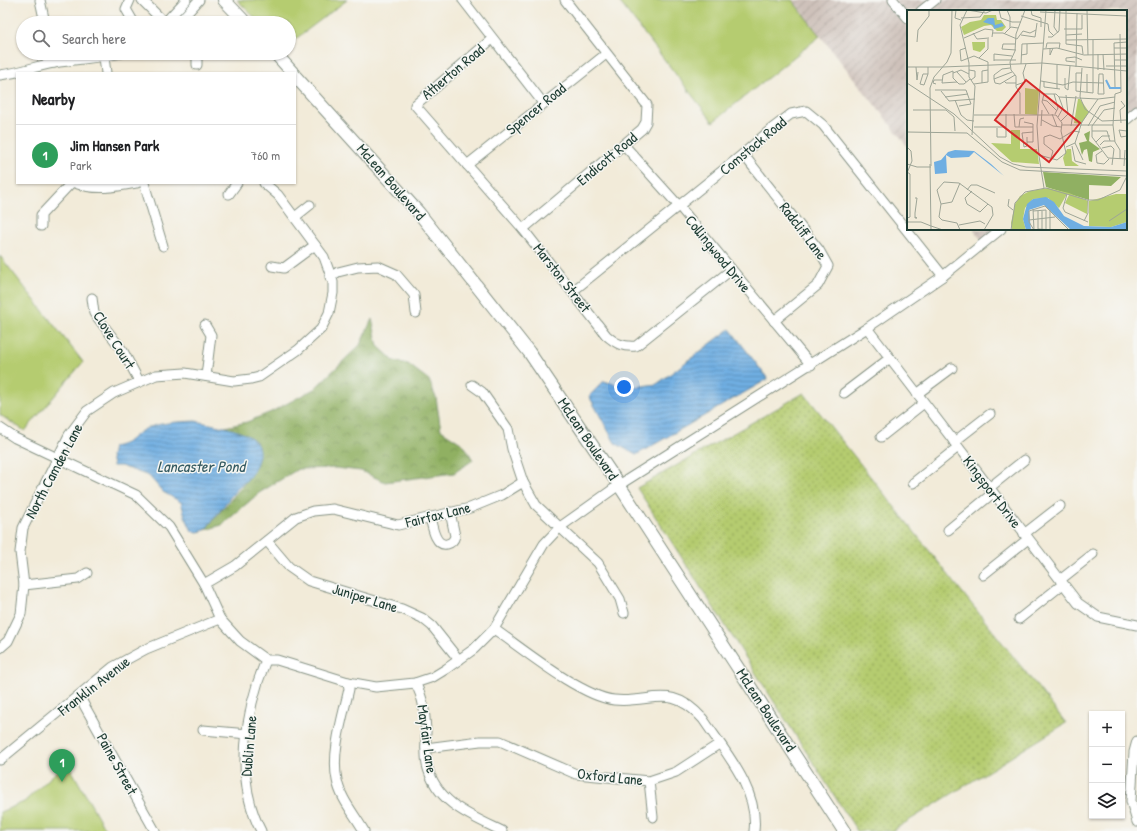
<!DOCTYPE html>
<meta charset="utf-8">
<style>
:root{--surface:#fff;--page:#f6f6f6;--text:#202124;--muted:#757577;--line:#e0e0e0;--accent:#d93025}
body{margin:0;font-family:"Patrick Hand",sans-serif;background:var(--page);color:var(--text)}
.controls{position:absolute;right:12px;bottom:12px;display:grid;overflow:hidden;border-radius:0px;box-shadow:0 1px 3px #0004}
.controls button{width:36px;height:36px;display:grid;place-items:center;padding:0;border:0;border-bottom:1px solid var(--line);background:var(--surface);color:var(--text);font:20px sans-serif}
.you{position:absolute;left:624px;top:387px;width:14px;height:14px;margin:-10px;border:3px solid #fff;border-radius:50%;background:#1a73e8;box-shadow:0 0 0 6px #1a73e833}
.badge{display:grid;place-items:center;width:26px;height:26px;border-radius:50%;background:var(--accent);color:#fff;font-size:13px;font-weight:700}
.pin{position:absolute;translate:-50% -33px;filter:drop-shadow(0 1px 2px #0008)}
.pin::after{content:'';position:absolute;top:21px;width:14px;height:12px;background:inherit;clip-path:polygon(0 0,100% 0,50% 100%)}
.list{margin:0;padding:0;list-style:none}
h2{display:flex;justify-content:space-between;align-items:center;height:52px;margin:0;padding:0 16px;font-size:17px}
h2 small{font-size:13px;font-weight:400;color:var(--muted)}
.list li{display:grid;grid-template-columns:26px 1fr auto;gap:12px;align-items:center;box-sizing:border-box;height:60px;padding:0 16px;border-top:1px solid var(--line)}
.list b{display:block;font-size:15px;white-space:nowrap}
.list p{margin:0;font-size:13px;white-space:nowrap;color:var(--muted)}
.list em{font-size:13px;font-style:normal;color:var(--muted)}
.icon{flex:none;width:22px;height:22px;fill:none;stroke:currentColor;stroke-width:2;stroke-linecap:round;stroke-linejoin:round}
.map{position:relative;flex:none;width:1137px;height:831px;overflow:hidden}
.search{position:absolute;background:var(--surface);box-shadow:0 1px 3px #0004;left:16px;top:16px;width:280px;height:44px;display:flex;align-items:center;gap:10px;box-sizing:border-box;padding:0 14px;border-radius:22px;color:var(--muted);font-size:15px}
.panel{position:absolute;background:var(--surface);box-shadow:0 1px 3px #0004;left:16px;top:72px;width:280px;height:112px;border-radius:0px}
.map>svg:first-child{display:block}
.industrial{fill:url(#industrial-furrows)}
.grass{fill:url(#grass-dots);stroke:#6a8452}
.forest{fill:url(#forest-crowns);stroke:#58764b}
.green{fill:#b5cc70;stroke:#6a8452}
.water{fill:url(#water-rules);stroke:#47768b}
.lines{fill:none;stroke-linecap:round;stroke-linejoin:round}
.minor-casing{stroke:#889486;stroke-width:11}
.major-casing{stroke:#889486;stroke-width:14}
.minor{stroke:#fff;stroke-width:9}
.major{stroke:#fff;stroke-width:12}
.labels{text-anchor:middle;stroke-width:3;stroke-linejoin:round;paint-order:stroke}
.street-label{font-size:15px;fill:#1f3d34;stroke:#f6f6f2}
.water-label{font-size:16px;font-style:italic;fill:#335960;stroke:#f6f6f2}
.inset-river{fill:none;stroke:#6faee2;stroke-width:2}
.inset-road{fill:none;stroke:#9ea597;stroke-width:1}
.view{fill:#d62828;fill-opacity:0.15;stroke:#d62828;stroke-width:2}
.inset-edge{fill:none;stroke:#1f3d34;stroke-width:2}
</style>
<div class="map">
<svg width="1137" height="831" viewBox="0 0 1137 831">
<defs>
<pattern id="industrial-furrows" width="10" height="10" patternUnits="userSpaceOnUse"><rect width="10" height="10" fill="#cec1ba"/><path d="M-1 1l2-2M0 10L10 0M9 11l2-2" fill="none" stroke="#a79e98"/></pattern>
<pattern id="grass-dots" width="8" height="8" patternUnits="userSpaceOnUse"><rect width="8" height="8" fill="#b5cc70"/><path d="M2 2h.1M6 6h.1" fill="none" stroke="#93a75d" stroke-width="1.8" stroke-linecap="round"/></pattern>
<pattern id="forest-crowns" width="20" height="18" patternUnits="userSpaceOnUse"><rect width="20" height="18" fill="#90b062"/><path d="M2 6a3 3 0 1 1 6 0M12 15a3 3 0 1 1 6 0" fill="none" stroke="#759052"/></pattern>
<pattern id="water-rules" width="6" height="5" patternUnits="userSpaceOnUse"><rect width="6" height="5" fill="#6faee2"/><path d="M0 2.5h6" fill="none" stroke="#5b8fb8"/></pattern>
</defs>
<rect width="100%" height="100%" fill="#f6f6f2"/>
<filter id="ink" filterUnits="userSpaceOnUse"><feTurbulence type="fractalNoise" baseFrequency=".025" numOctaves="2"/><feDisplacementMap in="SourceGraphic" scale="8" xChannelSelector="R" yChannelSelector="G"/><feConvolveMatrix kernelMatrix="1 2 1 2 8 2 1 2 1" color-interpolation-filters="sRGB"/></filter>
<filter id="wash" filterUnits="userSpaceOnUse"><feTurbulence type="fractalNoise" baseFrequency=".012" numOctaves="4" result="noise"/><feDisplacementMap in="SourceGraphic" scale="16" xChannelSelector="R" yChannelSelector="G"/><feGaussianBlur stdDeviation="0.9" result="paint"/><feColorMatrix in="noise" values="0 0 0 0 0 0 0 0 0 0 0 0 0 0 0 0 0 1.4 0 .05"/><feComposite in="paint" operator="in"/></filter>
<g filter="url(#wash)">
<rect width="100%" height="100%" fill="#f2ebd9"/>
<!-- industrial -->
<g class="industrial">
<polygon points="792,0 1137,0 1137,109 1126,118 1126,11 908,11 908,147"/>
<polygon points="973,229 997,229 983,242"/>
</g>
<!-- grass -->
<polygon class="grass" points="804,393 1066,723 892,831 857,831 637,488"/>
<!-- forest -->
<polygon class="forest" points="372,319 378,346 394,361 408,364 429,380 436,398 441,430 464,445 473,460 454,473 385,482 361,471 336,468 298,469 259,493 222,525 205,530 244,484 257,442 245,434 225,427 247,422 271,412 314,389 360,345"/>
<!-- green -->
<g class="green">
<polygon points="237,0 347,0 289,44 289,23 260,23"/>
<polygon points="618,0 792,0 820,36 713,122"/>
<polygon points="0,256 83,362 25,431 0,415"/>
<polygon points="67,762 106,831 0,831 0,812 24,802"/>
</g>
<!-- water -->
<g class="water">
<polygon points="730,329 768,379 636,455 615,443 589,396 604,381 626,388 657,384"/>
<path d="M 196,421 C 218,427 273,430 256,465 C 253,473 246,483 239,486 L 205,530 L 199,532 L 192,531 L 185,516 L 181,502 L 163,492 L 149,476 L 121,466 L 113,466 L 111,456 L 113,447 C 131,443 129,439 143,430 C 158,422 179,422 196,421 Z"/>
</g>
</g>
<g filter="url(#ink)">
<g class="lines">
<defs>
<g id="minor">
<polyline points="40,0 45,23"/>
<polyline points="130,0 126,9 134,23"/>
<polyline points="142,0 165,23"/>
<polyline points="463,0 543,103"/>
<polyline points="893,0 908,18"/>
<polyline points="921,11 935,0"/>
<polyline points="169,23 170,17 186,0"/>
<polyline points="178,23 199,0"/>
<path d="M 492,39 L 415,105 L 523,229 L 606,335 C 616,344 623,347 636,346 L 731,270"/>
<polyline points="51,53 54,63"/>
<polyline points="195,53 197,55 197,65"/>
<polyline points="104,57 106,73"/>
<path d="M 0,75 C 19,73 36,66 54,63 C 77,59 99,58 122,53"/>
<polyline points="1126,120 1137,111"/>
<polyline points="624,145 679,206 811,365"/>
<polyline points="743,154 819,250 828,266 818,285 774,321"/>
<polyline points="467,165 606,54"/>
<path d="M 75,183 C 96,191 116,187 137,183"/>
<polyline points="144,183 163,246"/>
<polyline points="229,194 237,183"/>
<polyline points="295,217 310,205"/>
<polyline points="41,226 41,215 71,183"/>
<polyline points="523,229 642,129 646,122 647,105 565,0"/>
<polyline points="272,266 284,268 315,245"/>
<polyline points="330,277 338,272 358,267 378,266 396,274 414,295 416,313"/>
<polyline points="573,291 743,154 770,130 791,114 806,111 823,125 943,276"/>
<polyline points="92,298 94,313 123,351 139,381"/>
<polyline points="205,325 211,335 206,376"/>
<polyline points="867,328 1078,603 1098,617 1137,625"/>
<polyline points="472,385 482,392 508,429 512,449 523,482 536,505 598,563 620,599 624,613"/>
<polyline points="844,393 890,358"/>
<polyline points="917,394 952,368"/>
<polyline points="0,428 15,438 136,495 169,527 204,584 220,619 240,641 266,660 277,660 348,682 376,687 415,683 433,677 446,669 474,649 494,629 544,544 560,527 619,485 867,328 943,276 1001,229"/>
<polyline points="881,437 924,403"/>
<polyline points="954,442 990,414"/>
<polyline points="913,483 958,447"/>
<polyline points="989,488 1024,460"/>
<path d="M 430,517 C 432,525 435,547 447,544 C 452,543 454,540 455,536 L 450,512"/>
<polyline points="948,530 993,493"/>
<polyline points="1024,534 1060,506"/>
<polyline points="267,541 289,567 309,581 402,609 422,618 432,626 459,660"/>
<polyline points="983,575 1028,539"/>
<polyline points="1060,580 1093,554"/>
<polyline points="204,584 235,566 296,517 313,511 333,509 398,525 470,508 502,495 523,482"/>
<polyline points="24,585 78,579 87,573"/>
<polyline points="1019,619 1063,584"/>
<path d="M 494,629 C 523,649 580,696 614,700 C 652,704 670,682 703,719 C 725,752 759,790 754,831"/>
<polyline points="0,648 8,641 21,614 24,585 20,552 23,528 69,435 87,411 114,393 156,375 185,373 234,381 251,379 259,377 298,350 321,329 329,313 333,293 333,282 324,257 278,195 264,183"/>
<path d="M 348,682 L 349,689 C 343,716 331,753 337,780 C 340,798 355,815 364,831"/>
<path d="M 415,683 C 424,698 425,714 426,731 C 426,742 425,754 427,765 C 436,803 471,816 502,831"/>
<polyline points="79,696 155,831"/>
<polyline points="203,730 248,734"/>
<polyline points="1137,741 1134,752 1131,801 1137,822"/>
<polyline points="426,748 480,741 500,741 576,774 649,781 676,772 719,744"/>
<polyline points="0,760 113,667 146,649 220,619"/>
<polyline points="649,781 653,817"/>
<path d="M 261,831 C 234,780 245,711 266,660"/>
</g>
<g id="major">
<polyline points="224,0 246,23"/>
<polyline points="275,53 293,73"/>
<polyline points="295,76 419,213 529,352 619,485 844,831"/>
</g>
</defs>
<!-- minor casing -->
<use href="#minor" class="minor-casing"/>
<!-- major casing -->
<use href="#major" class="major-casing"/>
<!-- minor -->
<use href="#minor" class="minor"/>
<!-- major -->
<use href="#major" class="major"/>
</g>
</g>
<g class="labels">
<!-- street labels -->
<g class="street-label">
<text transform="translate(453 72) rotate(-40)" y="5">Atherton Road</text>
<text transform="translate(536 109) rotate(-39)" y="5">Spencer Road</text>
<text transform="translate(753 146) rotate(-40)" y="5">Comstock Road</text>
<text transform="translate(607 159) rotate(-40)" y="5">Endicott Road</text>
<text transform="translate(391 182) rotate(49)" y="5">McLean Boulevard</text>
<text transform="translate(803 231) rotate(53)" y="5">Radcliff Lane</text>
<text transform="translate(718 254) rotate(51)" y="5">Collingwood Drive</text>
<text transform="translate(562 278) rotate(52)" y="5">Marston Street</text>
<text transform="translate(114 340) rotate(58)" y="5">Clove Court</text>
<text transform="translate(588 439) rotate(56)" y="5">McLean Boulevard</text>
<text transform="translate(54 471) rotate(-62)" y="5">North Camden Lane</text>
<text transform="translate(992 492) rotate(53)" y="5">Kingsport Drive</text>
<text transform="translate(438 515) rotate(-14)" y="5">Fairfax Lane</text>
<text transform="translate(365 598) rotate(17)" y="5">Juniper Lane</text>
<text transform="translate(94 686) rotate(-38)" y="5">Franklin Avenue</text>
<text transform="translate(766 710) rotate(57)" y="5">McLean Boulevard</text>
<text transform="translate(427 739) rotate(82)" y="5">Mayfair Lane</text>
<text transform="translate(249 746) rotate(-85)" y="5">Dublin Lane</text>
<text transform="translate(117 764) rotate(61)" y="5">Paine Street</text>
<text transform="translate(610 777) rotate(6)" y="5">Oxford Lane</text>
</g>
<!-- water labels -->
<g class="water-label">
<text x="201" y="472">Lancaster Pond</text>
</g>
</g>
<!-- overview -->
<g transform="translate(907 10)">
<rect width="220" height="220" fill="#f2ebd9"/>
<path d="M 65,32 L 78,32 L 78,37 L 73,42 L 66,40 ZM 118,78 L 132,80 L 130,105 L 118,104 Z" fill="#b5cc70"/>
<path d="M 183,121 L 182,131 L 193,139 L 186,142 L 185,152 L 182,151 L 180,139 L 177,140 L 175,145 L 172,133 L 180,131 L 177,124 ZM 136,162 L 214,167 L 204,176 L 182,175 L 182,190 L 139,177 Z" fill="#90b062"/>
<path d="M 77,5 L 89,5 L 90,10 L 94,10 L 99,17 L 95,21 L 90,21 L 84,15 L 77,16 L 57,25 L 54,17 L 63,12 L 74,10 Z" fill="#b5cc70"/>
<path d="M 171,89 L 173,89 L 182,102 L 174,114 L 167,113 ZM 104,120 L 113,120 L 113,139 L 130,139 L 132,154 L 105,152 L 84,133 L 104,134 ZM 160,139 L 164,139 L 165,151 L 172,156 L 158,156 L 156,148 ZM 141,178 L 162,183 L 181,191 L 180,204 L 158,193 L 162,185 L 160,184 L 152,198 L 141,188 L 126,189 L 118,198 L 116,209 L 119,220 L 105,220 L 104,213 L 108,194 L 113,186 L 123,181 ZM 209,184 L 220,184 L 220,212 L 204,217 L 182,216 L 182,191 Z" fill="#b5cc70"/>
<path d="M 81,8 L 87,8 L 88,15 L 95,13 L 97,16 L 87,19 L 86,15 L 76,12 ZM 48,140 L 67,141 L 84,154 L 97,166 L 67,142 L 62,147 L 44,148 L 39,145 L 40,163 L 28,164 L 27,152 L 34,150 L 41,142 ZM 139,187 L 147,192 L 157,206 L 177,216 L 204,217 L 220,212 L 220,220 L 164,220 L 137,195 L 122,200 L 124,220 L 119,220 L 116,209 L 120,194 L 126,189 Z" fill="#6faee2"/>
<path class="inset-river" d="M 199,70 L 203,78 L 214,78"/>
<path class="inset-road" d="M 49,0 L 48,8 L 54,10M 60,0 L 53,15 L 62,53 L 62,67 L 68,76 L 65,125M 60,0 L 79,3 L 86,0M 92,0 L 94,8 L 105,12 L 114,12M 100,0 L 103,7 L 103,18M 124,0 L 125,5 L 134,8 L 134,17M 148,0 L 147,17 L 151,23M 180,0 L 181,45M 159,1 L 159,34 L 175,36 L 176,44M 133,2 L 220,6M 114,6 L 141,14 L 142,21 L 147,26M 54,8 L 73,7 L 78,0M 157,19 L 175,19 L 175,5M 66,23 L 70,29 L 82,28M 86,23 L 96,23 L 110,29 L 116,21 L 123,23 L 129,20M 97,24 L 104,17 L 111,18M 114,25 L 128,27 L 130,13M 159,25 L 175,24M 141,27 L 145,27 L 152,21 L 153,0M 57,28 L 78,19 L 86,20 L 85,27M 159,30 L 220,29M 10,32 L 11,20 L 22,6 L 22,0M 108,34 L 96,34 L 95,39 L 109,40M 59,38 L 53,40 L 54,51 L 67,46 L 81,52 L 81,72 L 67,74M 139,38 L 140,33 L 153,33 L 152,39M 143,38 L 143,45 L 146,38M 207,38 L 220,38M 136,39 L 150,38 L 177,45 L 220,44M 191,44 L 191,60M 196,44 L 197,60M 114,45 L 120,44 L 120,34M 72,48 L 81,39 L 81,29M 87,50 L 109,50M 207,50 L 220,50M 87,51 L 87,44 L 105,46M 168,52 L 159,51 L 159,48 L 168,47 L 175,50M 114,54 L 115,34 L 137,33M 199,56 L 220,56M 0,57 L 36,57M 9,57 L 10,70 L 11,62M 21,57 L 21,64 L 17,75 L 13,74 L 16,64 L 21,64M 36,57 L 135,53 L 220,61M 169,57 L 170,3M 175,58 L 173,87 L 178,99 L 195,111 L 220,110M 62,60 L 68,61 L 68,67 L 64,70M 46,61 L 36,65 L 35,73 L 50,72M 46,61 L 46,68 L 52,74 L 57,74 L 63,69M 50,62 L 59,72M 46,63 L 54,60 L 62,64M 175,63 L 169,63 L 169,81 L 186,83 L 186,29M 180,64 L 180,82M 192,64 L 196,64 L 197,84 L 191,84 ZM 158,68 L 158,78 L 161,80 L 163,56M 87,69 L 88,73 L 93,74 L 108,65M 87,69 L 87,65 L 95,59 L 103,58M 87,69 L 105,62M 97,71 L 99,73 L 109,73M 134,71 L 156,75 L 166,72 L 196,73M 137,72 L 137,77 L 153,79M 0,73 L 47,104 L 93,147 L 106,154 L 119,157 L 220,161M 75,73 L 75,61 L 81,60M 29,74 L 26,73 L 27,70 L 35,70M 109,75 L 118,72 L 116,63 L 119,54M 208,77 L 207,33 L 220,32M 150,79 L 150,55M 28,80 L 59,80 L 64,94 L 52,96M 34,81 L 42,91 L 68,89M 137,84 L 135,92 L 142,104M 137,84 L 149,84 L 152,87M 147,84 L 151,98 L 148,104M 38,87 L 61,84M 152,87 L 191,89 L 208,87M 48,90 L 54,105 L 60,110 L 67,111M 136,90 L 140,91 L 150,101M 208,98 L 197,100 L 185,116 L 185,127 L 201,148 L 220,149M 6,100 L 39,100 L 47,107 L 48,121M 99,104 L 99,117M 107,104 L 108,117 L 126,117M 113,104 L 113,83 L 109,77 L 109,66 L 104,60 L 103,52 L 108,41 L 109,24 L 118,0M 145,104 L 150,117M 67,105 L 149,105 L 155,113 L 154,121 L 159,143 L 150,150 L 132,145M 151,107 L 156,98 L 152,87M 135,110 L 146,116 L 154,117M 154,111 L 161,104 L 159,85M 117,112 L 126,114 L 126,132 L 120,132M 214,113 L 213,100 L 218,96 L 214,91M 155,115 L 206,115M 134,116 L 135,100M 164,116 L 169,86M 181,116 L 193,96 L 208,92M 67,117 L 99,117 L 99,127 L 90,127 L 90,118M 112,117 L 113,109 L 117,108M 185,121 L 200,121 L 203,131M 220,121 L 212,120 L 214,127 L 220,126M 0,122 L 60,123 L 95,152 L 113,160 L 220,166M 120,127 L 120,136 L 117,137 L 115,123 L 126,122M 137,127 L 143,125 L 153,129 L 166,121 L 173,122M 137,127 L 137,134 L 146,141 L 144,148M 189,132 L 195,126 L 203,126M 168,133 L 176,150M 193,135 L 197,131 L 208,131M 165,136 L 168,151 L 179,154M 0,137 L 4,141 L 5,151 L 0,163M 159,137 L 168,133 L 175,112 L 191,89M 195,138 L 204,136 L 207,139 L 205,155M 213,149 L 213,140 L 208,132 L 206,115 L 208,84 L 214,82 L 213,24M 190,153 L 189,145 L 195,141M 190,153 L 197,154 L 202,149M 0,154 L 10,157 L 24,157M 23,154 L 24,220M 24,156 L 23,78 L 27,67 L 40,52 L 44,43 L 45,0M 217,156 L 218,140M 137,178 L 132,146 L 130,116 L 139,0M 60,180 L 64,175 L 70,175 L 88,183M 65,181 L 58,188 L 60,194 L 73,202 L 81,194M 160,184 L 156,198 L 158,202 L 181,212M 8,188 L 10,188 L 8,203 L 8,208 L 10,208 L 8,207M 102,189 L 101,196 L 106,200M 34,194 L 45,192 L 53,173M 126,199 L 127,220M 143,200 L 143,220M 126,201 L 139,200 L 139,220M 131,201 L 131,219 L 148,220M 135,201 L 135,220M 0,208 L 3,207 L 3,164 L 0,162M 122,210 L 148,207M 177,211 L 181,203 L 181,190M 202,211 L 220,199M 0,212 L 14,212 L 24,216M 52,215 L 73,211 L 78,214M 24,216 L 36,220M 53,220 L 50,213 L 35,210 L 32,207 L 34,194 L 30,180 L 37,172 L 52,173 L 85,197 L 86,205 L 77,220M 104,220 L 108,193 L 118,182 L 139,178 L 180,190 L 191,190 L 213,180 L 220,166M 127,220 L 122,212 L 122,201 L 138,196 L 162,220"/>
<path class="view" d="M 119,70 L 173,113 L 142,152 L 88,110 Z"/>
<rect width="220" height="220" class="inset-edge"/>
</g>
</svg>
<div class="controls">
<button>+</button>
<button>−</button>
<button><svg class="icon" aria-label="layers" viewBox="0 0 24 24"><path d="M12 4l9 5-9 5-9-5zM3 14l9 5 9-5"/></svg></button>
</div>
<div class="you"></div>
<div class="pin badge" style="left:62px;top:782px;background:#2e9e5b">1</div>
<div class="search"><svg class="icon" aria-label="search" viewBox="0 0 24 24"><circle cx="10" cy="10" r="6"/><path d="M15 15l6 6"/></svg>Search here</div>
<section class="panel">
<h2>Nearby<small></small></h2>
<ul class="list">
<li><span class="badge" style="background:#2e9e5b">1</span><div><b>Jim Hansen Park</b><p>Park</p></div><em>760 m</em></li>
</ul>
</section>
</div>
